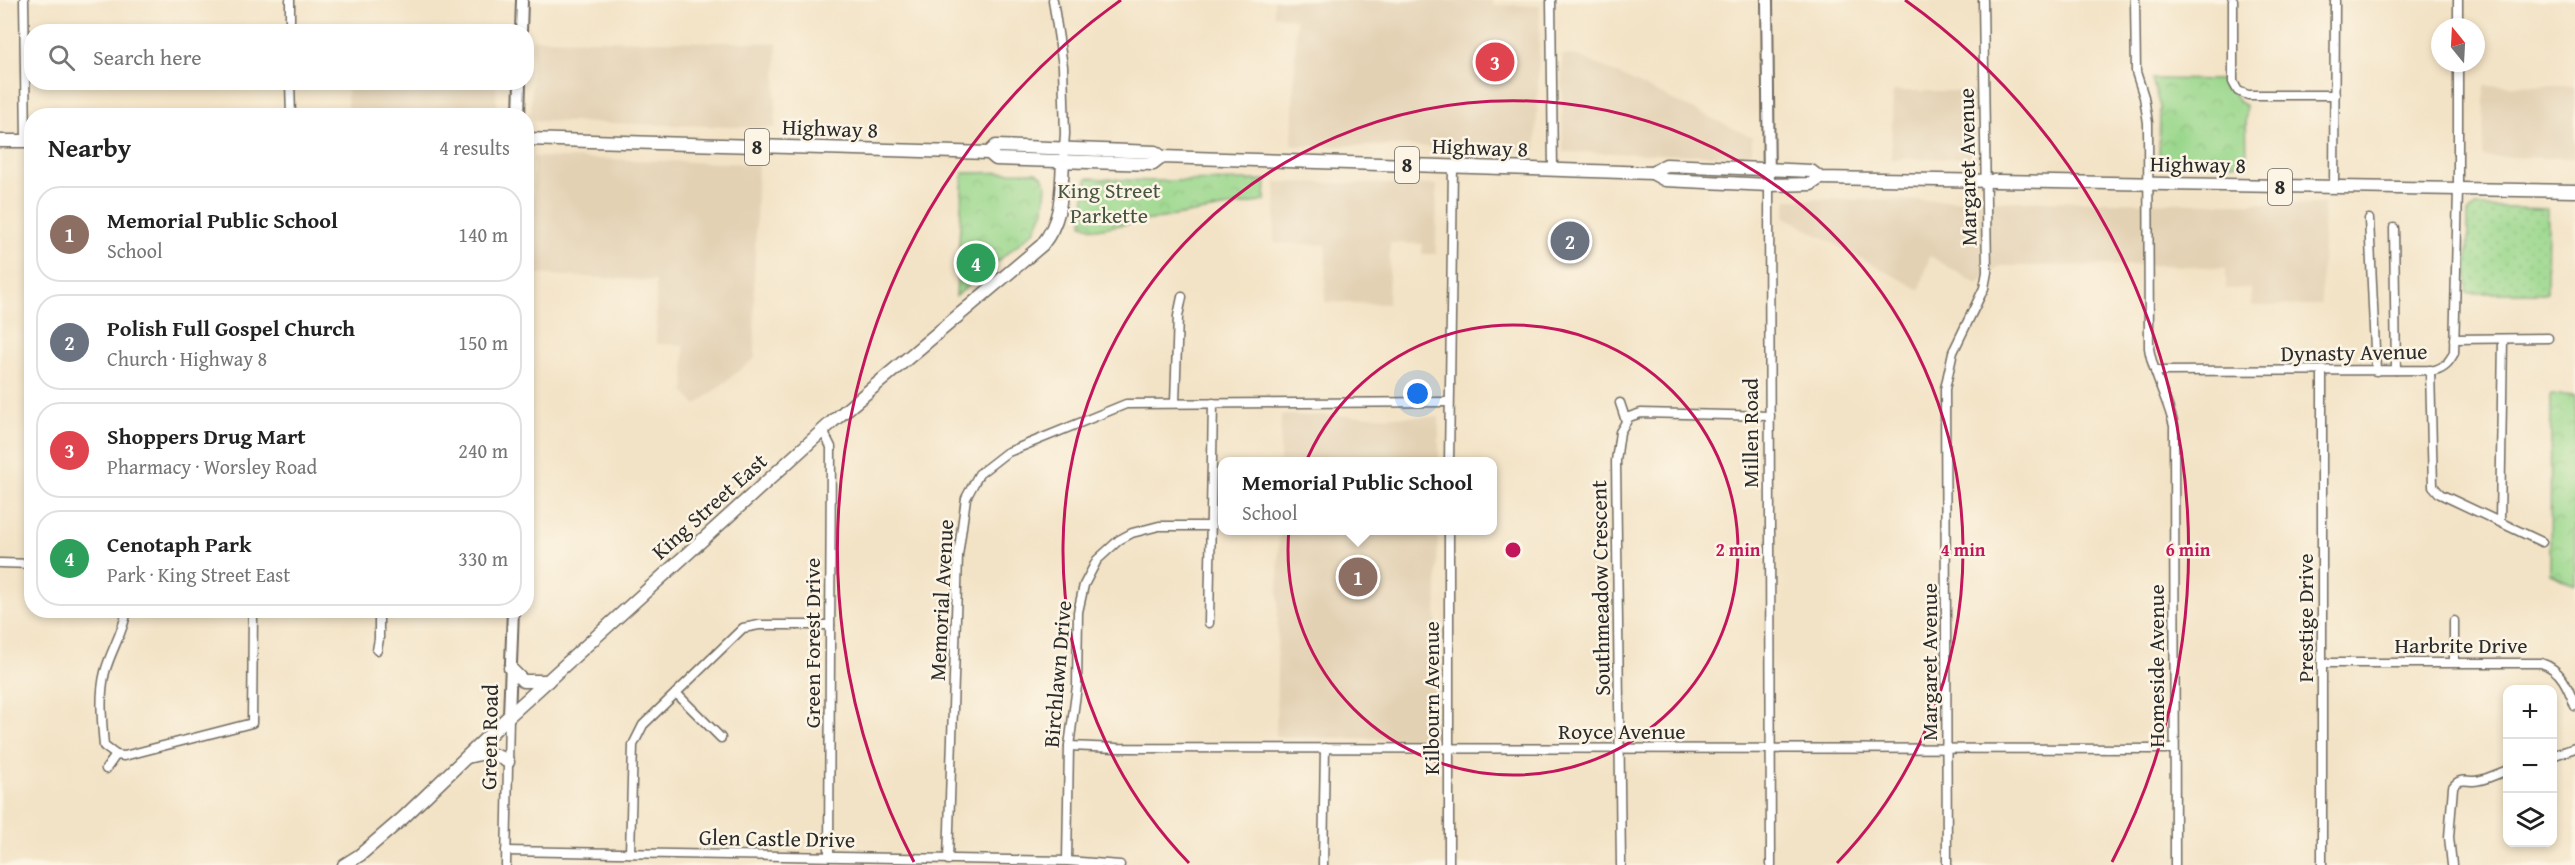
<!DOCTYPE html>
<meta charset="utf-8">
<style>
:root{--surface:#fff;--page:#f2f2f2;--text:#222;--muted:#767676;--line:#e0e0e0;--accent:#2563eb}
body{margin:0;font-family:"Gentium Book Plus",serif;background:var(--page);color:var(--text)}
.controls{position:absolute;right:18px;bottom:18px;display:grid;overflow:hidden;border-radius:12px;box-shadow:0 3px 9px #0003}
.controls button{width:54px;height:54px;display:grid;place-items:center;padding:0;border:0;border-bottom:2px solid var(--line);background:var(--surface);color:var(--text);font:30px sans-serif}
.compass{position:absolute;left:2431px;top:18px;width:54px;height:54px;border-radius:50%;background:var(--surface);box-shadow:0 3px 9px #0003;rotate:342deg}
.you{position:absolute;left:1418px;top:394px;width:21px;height:21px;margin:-15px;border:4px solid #fff;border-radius:50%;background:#1a73e8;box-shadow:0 0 0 9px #1a73e833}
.badge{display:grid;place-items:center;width:39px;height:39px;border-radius:50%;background:var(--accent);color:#fff;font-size:20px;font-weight:700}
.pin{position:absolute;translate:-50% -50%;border:3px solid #fff;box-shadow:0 2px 6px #0006}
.popup{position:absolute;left:1218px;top:457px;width:279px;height:78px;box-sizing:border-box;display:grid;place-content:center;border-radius:12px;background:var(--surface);filter:drop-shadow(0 2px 4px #0005);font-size:20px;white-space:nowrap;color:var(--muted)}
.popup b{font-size:22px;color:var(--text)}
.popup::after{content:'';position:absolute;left:50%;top:100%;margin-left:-12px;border:12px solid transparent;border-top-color:var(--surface)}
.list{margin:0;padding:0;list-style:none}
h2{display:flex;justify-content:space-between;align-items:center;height:78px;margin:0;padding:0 24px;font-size:26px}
h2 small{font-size:20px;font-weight:400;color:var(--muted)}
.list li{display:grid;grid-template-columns:39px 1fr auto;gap:18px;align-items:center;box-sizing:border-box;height:96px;margin:0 12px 12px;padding:0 12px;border:2px solid var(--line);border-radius:24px}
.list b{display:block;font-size:22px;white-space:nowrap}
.list p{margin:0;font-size:20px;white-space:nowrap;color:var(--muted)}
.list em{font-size:20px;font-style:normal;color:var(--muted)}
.icon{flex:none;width:33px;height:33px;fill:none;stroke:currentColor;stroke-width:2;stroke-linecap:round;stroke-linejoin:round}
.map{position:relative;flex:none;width:2575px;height:865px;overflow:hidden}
.search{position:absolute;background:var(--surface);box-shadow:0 3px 9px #0003;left:24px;top:24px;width:510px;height:66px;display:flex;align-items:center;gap:15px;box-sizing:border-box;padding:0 21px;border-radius:24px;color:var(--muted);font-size:22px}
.panel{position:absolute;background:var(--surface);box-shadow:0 3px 9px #0003;left:24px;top:108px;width:510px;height:510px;border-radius:24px}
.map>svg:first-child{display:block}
.built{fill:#e3d1b4}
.grass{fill:url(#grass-dots);stroke:#62815c;stroke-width:1.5}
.park{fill:url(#park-crowns);stroke:#62815c;stroke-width:1.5}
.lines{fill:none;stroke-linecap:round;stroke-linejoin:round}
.minor-casing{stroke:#716b61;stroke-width:11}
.tertiary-casing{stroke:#716b61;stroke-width:14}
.secondary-casing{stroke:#716b61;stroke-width:15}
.primary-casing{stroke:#716b61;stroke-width:15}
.minor{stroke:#fff;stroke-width:8}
.tertiary{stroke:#fff;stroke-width:10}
.secondary{stroke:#fff;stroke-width:12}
.primary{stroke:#fff;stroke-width:12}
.ring{fill:none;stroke:#c2185b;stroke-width:3}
.labels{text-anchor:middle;stroke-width:5;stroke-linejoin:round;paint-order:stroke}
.shield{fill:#fcf5e5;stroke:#6a6863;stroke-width:1.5}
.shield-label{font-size:21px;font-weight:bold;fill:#2b2b2b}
.street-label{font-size:22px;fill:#2b2b2b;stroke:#fcf5e5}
.park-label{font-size:22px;fill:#475643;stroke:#fcf5e5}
.centre{fill:#c2185b;stroke:#fcf5e5;stroke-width:3}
.ring-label{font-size:18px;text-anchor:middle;font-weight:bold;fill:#c2185b;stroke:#fcf5e5;stroke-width:5;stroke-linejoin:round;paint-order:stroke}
</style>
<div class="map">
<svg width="2575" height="865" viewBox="0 0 2575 865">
<defs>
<pattern id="grass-dots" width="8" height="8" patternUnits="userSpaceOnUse" patternTransform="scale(1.5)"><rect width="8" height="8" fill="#9ad78c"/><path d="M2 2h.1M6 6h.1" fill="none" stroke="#85b979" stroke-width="1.8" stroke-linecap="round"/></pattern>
<pattern id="park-crowns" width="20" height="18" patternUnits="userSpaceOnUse" patternTransform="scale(1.5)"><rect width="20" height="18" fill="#9ad78c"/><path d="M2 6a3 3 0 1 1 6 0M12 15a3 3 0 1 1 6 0" fill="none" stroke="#85b979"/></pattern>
</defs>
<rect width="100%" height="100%" fill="#fcf5e5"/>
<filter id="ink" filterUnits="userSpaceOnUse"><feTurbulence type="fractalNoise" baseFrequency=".0167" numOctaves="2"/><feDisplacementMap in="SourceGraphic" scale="12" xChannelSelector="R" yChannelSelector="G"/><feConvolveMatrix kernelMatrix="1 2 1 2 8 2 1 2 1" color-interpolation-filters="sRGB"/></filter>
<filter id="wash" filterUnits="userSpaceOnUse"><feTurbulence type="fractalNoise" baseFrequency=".008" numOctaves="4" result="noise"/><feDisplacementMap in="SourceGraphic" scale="24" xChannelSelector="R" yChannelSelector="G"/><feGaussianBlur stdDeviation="1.35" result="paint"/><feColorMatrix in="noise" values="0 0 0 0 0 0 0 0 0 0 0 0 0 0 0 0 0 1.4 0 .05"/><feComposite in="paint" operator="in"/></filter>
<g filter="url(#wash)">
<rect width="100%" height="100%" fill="#f3e3c6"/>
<!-- built -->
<g class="built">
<polygon points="1274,0 1393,0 1403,3 1403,0 1492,0 1492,5 1540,6 1536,150 1406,146 1292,146 1296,20 1274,15"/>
<polygon points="532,39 777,43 775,128 534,121 531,117"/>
<polygon points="1562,55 1579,56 1752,137 1752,151 1744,156 1563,152"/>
<polygon points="347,83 496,83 497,115 347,115"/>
<polygon points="2484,85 2575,86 2575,158 2483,157"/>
<polygon points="1893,91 1974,91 1976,158 1891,159"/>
<polygon points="533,157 758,164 754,284 755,358 696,405 685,393 684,345 656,344 656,281 533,274"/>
<polygon points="1276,182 1437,185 1436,254 1422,254 1422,244 1390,243 1388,304 1325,302 1326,245 1274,243"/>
<polygon points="1787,199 2324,204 2321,305 2252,306 2251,288 2226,289 2226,268 2161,265 2001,266 1977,284 1930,256 1920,290 1785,217"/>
<polygon points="1281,415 1439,417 1439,461 1280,461"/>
<polygon points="1279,531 1438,531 1434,739 1276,737"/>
</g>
<!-- grass -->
<polygon class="grass" points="2476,207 2548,209 2547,293 2467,293 2468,213"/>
<!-- park -->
<g class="park">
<polygon points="2152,79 2226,80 2239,102 2246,106 2247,164 2159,162 2160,107"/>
<polygon points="1036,172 1042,176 1046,183 1044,210 1034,231 956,296 963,173"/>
<polygon points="1087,178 1153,181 1266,180 1265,201 1096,229 1082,224"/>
<polygon points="2551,394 2575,396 2575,585 2550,574"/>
</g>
</g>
<g filter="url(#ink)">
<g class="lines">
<defs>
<g id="minor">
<polyline points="24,0 26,141"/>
<polyline points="290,0 290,32"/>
<polyline points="1053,0 1063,66 1065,134 1063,161"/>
<polyline points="1551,0 1553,170"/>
<path d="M 2135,0 L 2136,72 L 2144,97 L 2148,123 L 2149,348 C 2153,375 2168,399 2174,426 L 2175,865"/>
<polyline points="2233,0 2233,82 2238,91 2248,95 2335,95"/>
<polyline points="2458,0 2458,27"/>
<polyline points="290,82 291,116"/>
<polyline points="1769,185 1771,865"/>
<polyline points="2334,188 2335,0"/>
<polyline points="2369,219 2376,371"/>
<polyline points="2394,228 2396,370"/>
<polyline points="2454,339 2548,338"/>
<polyline points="2430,370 2433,486 2440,494 2542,542"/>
<path d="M 2155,371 L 2435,370 C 2445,367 2449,362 2454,353 L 2458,189 L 2458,63"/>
<polyline points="2322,371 2322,865"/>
<polyline points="1175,402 1178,316 1182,297"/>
<polyline points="1620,403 1626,421"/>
<polyline points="823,431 831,447 829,856"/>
<polyline points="1449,462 1453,167"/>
<polyline points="2500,521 2503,339"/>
<polyline points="0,563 32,564"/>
<path d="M 127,610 C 123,633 111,650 105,672 C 99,695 102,722 104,746 L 116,755 L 124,756 L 252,723 L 253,610"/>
<polyline points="2454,621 2454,661"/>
<polyline points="1209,623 1213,403"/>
<polyline points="377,650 379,639 379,610"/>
<path d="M 2323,663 L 2541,663 C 2561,669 2568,687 2575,706"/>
<polyline points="676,693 721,738"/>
<polyline points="1069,746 1117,748 2174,749"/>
<polyline points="2552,756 2575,748"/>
<polyline points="106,769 116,755"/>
<polyline points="506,851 1067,861 1120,865"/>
<polyline points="630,853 633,745 643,725 743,628 759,625 830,625"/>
<polyline points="948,860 958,556 966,498 979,474 1006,453 1126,404 1449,402"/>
<polyline points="1067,861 1069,746 1077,686 1078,612 1084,585 1097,560 1119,540 1132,533 1159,526 1211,526"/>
<polyline points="506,865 509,716"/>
<polyline points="1323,865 1325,748"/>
<polyline points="1449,865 1449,530"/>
<polyline points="1621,865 1616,461 1620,432 1629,417 1641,413 1770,416"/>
<polyline points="1947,865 1945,389 1953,352 1984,288 1987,272 1983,0"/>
<path d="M 2452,865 L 2449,837 L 2453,787 C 2460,778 2464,781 2474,781 C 2484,781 2498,773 2508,770"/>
</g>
<g id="tertiary">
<polyline points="1767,0 1769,185"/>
<polyline points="521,32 522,0"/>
<polyline points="519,116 520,82"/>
<polyline points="509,716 513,610"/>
</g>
<g id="secondary">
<polyline points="510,668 523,681 548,681"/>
<path d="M 467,757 C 484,752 493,752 508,762"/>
<path d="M 344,865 L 360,855 L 403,818 L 509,716 L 832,422 L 1042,245 C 1063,219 1061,193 1063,161"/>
</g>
<g id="primary">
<polyline points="526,139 989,153 996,159 1153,164 1162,157 1652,173 1665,180 1769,185 1811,184 1820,178"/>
<polyline points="0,141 32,141"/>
<polyline points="989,153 996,146 1155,152 1162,157"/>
<polyline points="1652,173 1666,165 1811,171 1820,178 2575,191"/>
</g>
</defs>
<!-- minor casing -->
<use href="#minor" class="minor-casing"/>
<!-- tertiary casing -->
<use href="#tertiary" class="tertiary-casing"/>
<!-- secondary casing -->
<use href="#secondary" class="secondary-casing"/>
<!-- primary casing -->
<use href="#primary" class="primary-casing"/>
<!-- minor -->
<use href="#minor" class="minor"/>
<!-- tertiary -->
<use href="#tertiary" class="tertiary"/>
<!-- secondary -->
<use href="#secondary" class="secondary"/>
<!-- primary -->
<use href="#primary" class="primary"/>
</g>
</g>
<!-- distance rings -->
<g class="ring">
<circle cx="1513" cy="550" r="225"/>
<path d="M1189 863A450 450 0 1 1 1837 863"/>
<path d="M914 862A675 675 0 0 1 1121 0M1905 0A675 675 0 0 1 2112 862"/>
</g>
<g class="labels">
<!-- shield labels -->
<g class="shield">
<rect x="745" y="129" width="24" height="36" rx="4.5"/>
<rect x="1395" y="147" width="24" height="36" rx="4.5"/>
<rect x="2268" y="169" width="24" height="36" rx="4.5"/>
</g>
<g class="shield-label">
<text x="757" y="154">8</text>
<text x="1407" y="172">8</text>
<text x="2280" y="194">8</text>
</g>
<!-- street labels -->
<g class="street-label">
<text transform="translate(830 128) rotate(2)" y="8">Highway 8</text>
<text transform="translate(1480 147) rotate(2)" y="8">Highway 8</text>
<text transform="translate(2198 164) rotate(1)" y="8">Highway 8</text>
<text transform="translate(1967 167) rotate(-91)" y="8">Margaret Avenue</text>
<text transform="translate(2354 352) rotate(-1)" y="8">Dynasty Avenue</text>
<text transform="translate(1750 433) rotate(-90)" y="8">Millen Road</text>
<text transform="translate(709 506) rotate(-42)" y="8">King Street East</text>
<text transform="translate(1600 588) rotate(-91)" y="8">Southmeadow Crescent</text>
<text transform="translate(941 600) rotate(-87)" y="8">Memorial Avenue</text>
<text transform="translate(2305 618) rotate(-90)" y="8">Prestige Drive</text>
<text transform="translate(812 643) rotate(-90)" y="8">Green Forest Drive</text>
<text x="2461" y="653">Harbrite Drive</text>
<text transform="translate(1929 662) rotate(-90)" y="8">Margaret Avenue</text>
<text transform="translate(2156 666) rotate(-90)" y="8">Homeside Avenue</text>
<text transform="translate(1057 674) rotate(-85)" y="8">Birchlawn Drive</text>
<text transform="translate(1431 698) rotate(-90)" y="8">Kilbourn Avenue</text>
<text x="1622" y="739">Royce Avenue</text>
<text transform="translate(489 737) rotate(-89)" y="8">Green Road</text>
<text transform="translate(777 838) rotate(1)" y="8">Glen Castle Drive</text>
</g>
<!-- park labels -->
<g class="park-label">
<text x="1109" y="198">King Street<tspan x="1109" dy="25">Parkette</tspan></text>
</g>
</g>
<circle cx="1513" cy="550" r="9" class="centre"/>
<g class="ring-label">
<text x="1738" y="556">2 min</text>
<text x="1963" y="556">4 min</text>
<text x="2188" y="556">6 min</text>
</g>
</svg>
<div class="controls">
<button>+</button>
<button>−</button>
<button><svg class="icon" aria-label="layers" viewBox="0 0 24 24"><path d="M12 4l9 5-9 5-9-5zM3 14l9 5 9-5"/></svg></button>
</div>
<svg class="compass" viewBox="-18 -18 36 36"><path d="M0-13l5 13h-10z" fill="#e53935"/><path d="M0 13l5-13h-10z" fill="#767676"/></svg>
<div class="you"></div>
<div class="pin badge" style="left:1358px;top:577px;background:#8d6e63">1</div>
<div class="popup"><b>Memorial Public School</b>School</div>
<div class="pin badge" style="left:1570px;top:241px;background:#6b7280">2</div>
<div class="pin badge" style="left:1495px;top:62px;background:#e0444e">3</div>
<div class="pin badge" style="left:976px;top:263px;background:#2e9e5b">4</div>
<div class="search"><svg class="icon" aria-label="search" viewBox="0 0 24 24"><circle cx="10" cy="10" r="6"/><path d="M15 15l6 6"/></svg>Search here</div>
<section class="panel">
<h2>Nearby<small>4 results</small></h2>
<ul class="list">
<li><span class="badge" style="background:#8d6e63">1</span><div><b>Memorial Public School</b><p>School</p></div><em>140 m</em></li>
<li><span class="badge" style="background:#6b7280">2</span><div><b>Polish Full Gospel Church</b><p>Church · Highway 8</p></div><em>150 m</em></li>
<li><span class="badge" style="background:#e0444e">3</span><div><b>Shoppers Drug Mart</b><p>Pharmacy · Worsley Road</p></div><em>240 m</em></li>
<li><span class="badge" style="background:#2e9e5b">4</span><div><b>Cenotaph Park</b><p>Park · King Street East</p></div><em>330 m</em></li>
</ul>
</section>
</div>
